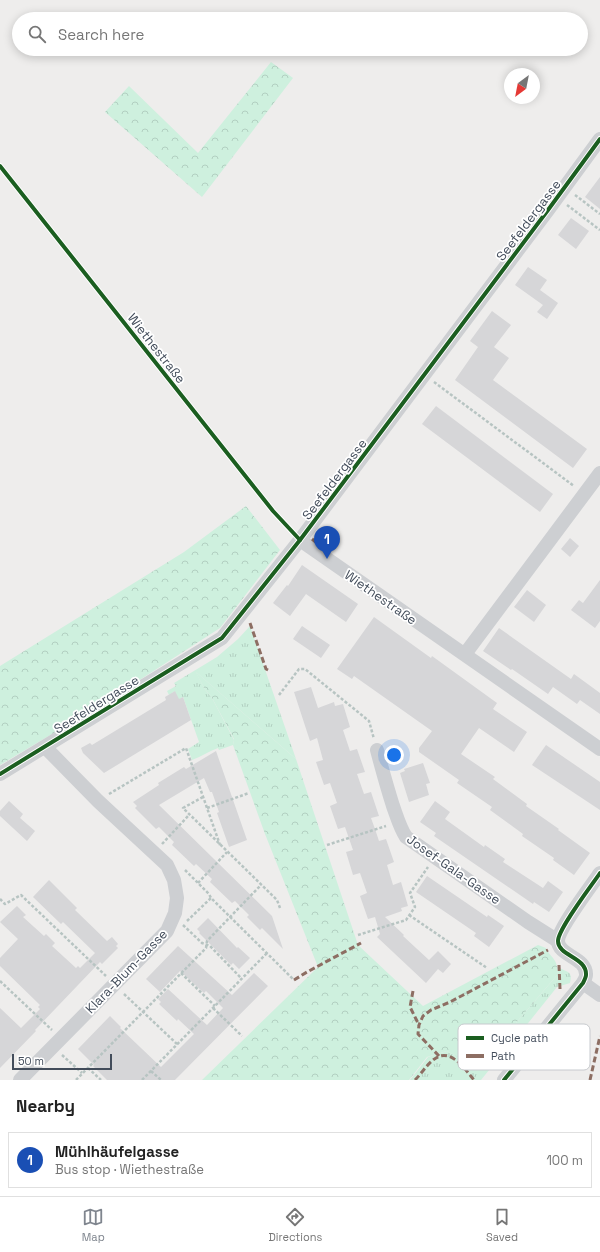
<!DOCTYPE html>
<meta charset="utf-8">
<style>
:root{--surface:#fff;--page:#f6f6f6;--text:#222;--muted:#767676;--line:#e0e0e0;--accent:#7f858e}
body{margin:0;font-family:"Space Grotesk",sans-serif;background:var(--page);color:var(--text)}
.compass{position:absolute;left:504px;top:68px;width:36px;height:36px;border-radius:50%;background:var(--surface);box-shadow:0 2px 10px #0003;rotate:212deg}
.scale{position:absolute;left:12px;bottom:10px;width:100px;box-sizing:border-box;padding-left:4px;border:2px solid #434d5b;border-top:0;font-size:11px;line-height:14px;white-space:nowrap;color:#434d5b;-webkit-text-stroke:3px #fff;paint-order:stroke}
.you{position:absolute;left:394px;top:755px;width:14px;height:14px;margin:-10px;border:3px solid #fff;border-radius:50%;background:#1a73e8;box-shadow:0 0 0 6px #1a73e833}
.badge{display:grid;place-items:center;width:26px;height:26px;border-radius:50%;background:var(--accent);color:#fff;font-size:13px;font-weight:700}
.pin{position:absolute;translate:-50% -33px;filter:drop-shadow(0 1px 2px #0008)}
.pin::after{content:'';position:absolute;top:21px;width:14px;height:12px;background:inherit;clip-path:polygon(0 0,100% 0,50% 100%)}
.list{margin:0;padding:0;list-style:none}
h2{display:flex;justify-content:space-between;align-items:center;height:52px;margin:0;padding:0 16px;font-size:17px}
h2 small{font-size:13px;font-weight:400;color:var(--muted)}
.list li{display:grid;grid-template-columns:26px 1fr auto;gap:12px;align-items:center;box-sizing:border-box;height:56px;margin:0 8px 8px;padding:0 8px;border:1px solid var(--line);border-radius:0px}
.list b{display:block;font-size:15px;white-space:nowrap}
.list p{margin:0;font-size:13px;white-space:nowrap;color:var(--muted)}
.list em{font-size:13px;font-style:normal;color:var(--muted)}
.icon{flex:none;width:22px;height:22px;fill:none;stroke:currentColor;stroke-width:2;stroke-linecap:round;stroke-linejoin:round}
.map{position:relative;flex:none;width:600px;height:1080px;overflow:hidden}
.search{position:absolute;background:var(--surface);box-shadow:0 2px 10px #0003;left:12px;right:12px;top:12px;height:44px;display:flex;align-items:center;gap:10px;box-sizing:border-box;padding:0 14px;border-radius:22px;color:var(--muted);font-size:15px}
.sheet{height:116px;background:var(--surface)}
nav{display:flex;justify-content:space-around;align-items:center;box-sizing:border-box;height:56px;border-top:1px solid var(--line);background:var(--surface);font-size:11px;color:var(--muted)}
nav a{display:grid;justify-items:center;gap:2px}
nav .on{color:var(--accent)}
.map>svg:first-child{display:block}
.grass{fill:url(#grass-tufts)}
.forest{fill:url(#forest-crowns)}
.building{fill:#d6d6d8}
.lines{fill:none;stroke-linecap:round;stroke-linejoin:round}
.path{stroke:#b7c4c2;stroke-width:2.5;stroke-dasharray:3 2;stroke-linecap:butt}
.street{stroke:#cdcfd2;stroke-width:14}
.quiet{stroke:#8d6e63;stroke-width:3;stroke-dasharray:6 3;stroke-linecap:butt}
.cycleway-casing{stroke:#fff;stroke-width:6}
.cycleway{stroke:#1b5e20;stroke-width:4}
.labels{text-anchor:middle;stroke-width:3.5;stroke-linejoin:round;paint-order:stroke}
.street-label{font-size:13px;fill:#434d5b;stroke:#fff}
.key{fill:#fff;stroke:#c7cace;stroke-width:1}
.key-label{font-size:11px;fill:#434d5b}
</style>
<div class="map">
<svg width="600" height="1080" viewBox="0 0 600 1080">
<defs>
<pattern id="grass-tufts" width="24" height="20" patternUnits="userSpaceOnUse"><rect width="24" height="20" fill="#cef0de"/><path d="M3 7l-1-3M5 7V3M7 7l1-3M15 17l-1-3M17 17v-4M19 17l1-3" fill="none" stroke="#b2cfc1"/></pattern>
<pattern id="forest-crowns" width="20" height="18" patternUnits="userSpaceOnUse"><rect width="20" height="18" fill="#cef0de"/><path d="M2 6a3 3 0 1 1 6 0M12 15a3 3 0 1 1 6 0" fill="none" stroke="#b2cfc1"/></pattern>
</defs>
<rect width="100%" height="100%" fill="#eeedec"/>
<!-- grass -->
<g class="grass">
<path d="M 250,626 L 296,759 L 196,672 L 204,688 L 212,698 L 234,740 L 233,745 L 219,750 L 218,748 C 209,751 201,757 192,760 L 188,749 L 199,742 L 183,697 L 173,703 L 175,691 L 169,695 L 167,691 L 176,686 L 174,683 L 217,657 L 238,639 Z"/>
<path d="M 558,967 C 567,973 573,970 570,983 L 557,987 L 517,1037 L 516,1023 L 558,974 Z"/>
<polygon points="447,1051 469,1063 498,1059 481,1080 410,1080 428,1057"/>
</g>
<!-- forest -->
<g class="forest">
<polygon points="271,62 293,78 202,197 105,112 129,86 198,153"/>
<polygon points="246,506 280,550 220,628 104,703 0,765 0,666 184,552"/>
<path d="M 195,671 L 296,759 L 358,945 L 423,1006 L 538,945 L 546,948 C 552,960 557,957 558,974 L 516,1023 L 517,1037 L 498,1059 L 469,1063 L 447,1051 L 427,1057 L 409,1080 L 202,1080 L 318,967 L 265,834 L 233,745 L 234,739 L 212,698 L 204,688 Z"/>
</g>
<!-- building -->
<g class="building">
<polygon points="600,177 600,209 585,197"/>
<polygon points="571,218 589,231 576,249 558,235"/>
<polygon points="528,267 547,280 540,290 558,303 547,319 537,312 543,305 515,285"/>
<polygon points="492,311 511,325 494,347 509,358 493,380 587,449 573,468 455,380 478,347 470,341"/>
<polygon points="436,406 553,494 540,512 422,424"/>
<polygon points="570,538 579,546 570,557 561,549"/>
<polygon points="302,565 358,604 346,622 306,594 290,616 273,603 287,585 288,586"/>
<polygon points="600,580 600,621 595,628 571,610 579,600 583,603"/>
<polygon points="527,590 546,605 534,622 514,607"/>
<polygon points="374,617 431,658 432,656 497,703 493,709 527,732 514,752 479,728 461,754 495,777 493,779 527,804 526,806 559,829 558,830 590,853 574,875 553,860 554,858 522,836 523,834 490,810 492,807 457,783 459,780 419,752 419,748 432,731 354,676 352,679 337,669"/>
<polygon points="302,626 330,645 321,658 293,639"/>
<polygon points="499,628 571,679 574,674 600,693 600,714 580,700 577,704 553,687 548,694 512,669 511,670 483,651"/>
<polygon points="311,687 318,708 334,702 335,706 343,704 350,727 343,730 350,751 357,749 365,772 357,774 364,794 371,792 379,816 371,818 375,829 379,841 386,839 394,862 387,865 393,885 401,882 408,906 401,908 402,911 385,917 404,935 403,936 429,960 438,951 451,964 443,973 438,969 426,983 377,937 380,934 375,917 368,919 360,896 367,893 360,873 353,875 346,852 353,850 345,827 338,829 330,806 337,803 330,783 324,785 316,762 323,760 317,738 310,741 294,692"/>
<polygon points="175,691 179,699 183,697 191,720 104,773 83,753 81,748 90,743 92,745 166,700 165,697"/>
<polygon points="546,745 600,782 600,810 532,765"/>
<polygon points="216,751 247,840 229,847 217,813 219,812 212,792 210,792 204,778 159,805 272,916 283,949 262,928 260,930 247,917 249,915 235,901 232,903 210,882 212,879 196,864 194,866 172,845 174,842 159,827 156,829 135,808 137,806 133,802 159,785 158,783 184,767 186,769"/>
<polygon points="423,763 430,783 426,784 429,795 409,802 400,773 405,771 404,769"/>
<polygon points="9,801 23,814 20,818 35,831 27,841 0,816 0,811"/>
<polygon points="435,801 450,812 445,819 484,847 485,845 505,859 503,862 543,888 548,881 563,892 549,912 534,902 533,904 434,836 436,833 420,822"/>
<polygon points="427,876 487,917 488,915 504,926 489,947 474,936 476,933 416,892"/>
<polygon points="49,880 77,908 75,910 107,941 112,937 118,944 116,946 118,948 102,964 100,962 35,1030 36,1031 0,1068 0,1008 21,1028 40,1009 38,1007 40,1005 0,966 0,958 18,939 0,922 17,906 26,915 23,917 44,936 46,934 55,943 52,946 76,968 78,966 80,968 95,953 63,922 61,924 33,897"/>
<polygon points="208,918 237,948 238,947 250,958 239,969 233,963 231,965 199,933 200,932 197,929"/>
<polygon points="178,946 232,995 254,973 268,986 175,1080 107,1080 93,1066 94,1065 78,1049 110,1016 121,1027 120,1028 161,1067 194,1034 178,1019 177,1021 159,1004 161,1002 158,999 168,989 207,1025 223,1008 206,991 204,993 180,971 160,992 146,979"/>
</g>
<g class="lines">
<!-- path -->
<g class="path">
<polyline points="575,195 600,214"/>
<polyline points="567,205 600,230"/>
<polyline points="434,382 574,486"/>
<polyline points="279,695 299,669 305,669 369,721 374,739"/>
<polyline points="109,794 186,748 220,845"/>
<polyline points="203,797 183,808 277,900 280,908"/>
<polyline points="207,808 249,793"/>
<polyline points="162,844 189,815"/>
<polyline points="327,845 386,826"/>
<polyline points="185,870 209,894 211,898 294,980"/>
<polyline points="198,883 227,852"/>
<polyline points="0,899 5,904 21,895 106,976"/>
<polyline points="409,915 487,968"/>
<polyline points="187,921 211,898"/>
<polyline points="183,925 202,943 210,946 241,978"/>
<polyline points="358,935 406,920 415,907 410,893 428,867"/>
<polyline points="181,973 215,1006"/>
<polyline points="0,981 52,1030"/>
<polyline points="124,994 177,1044"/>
<polyline points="213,1008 242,1036"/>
<polyline points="62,1055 82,1073"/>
<polyline points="88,1068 101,1080"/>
<polyline points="151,1071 161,1080"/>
<polyline points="76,1080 206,948 207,941 261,885"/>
<polyline points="142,1080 267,953"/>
</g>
<!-- street -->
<g class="street">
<polyline points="300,540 600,749"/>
<polyline points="465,654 600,473"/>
<path d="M 377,750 C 382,769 387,787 393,806 C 397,817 400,828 406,837 L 528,922 L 558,941"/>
<polyline points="0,774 222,638 300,540 548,210 600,139"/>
<polyline points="583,983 600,995"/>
<polyline points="20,1080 167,931 175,913 177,898 174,880 167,865 98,801 45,747"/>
<path d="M 504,1080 L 583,983 C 584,981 586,977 586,975 C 587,957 558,956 558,941 C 558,929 592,885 600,873"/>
</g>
<!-- quiet -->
<g class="quiet">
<polyline points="312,539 318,544"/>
<polyline points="250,623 266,669 270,671"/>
<polyline points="559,965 560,989"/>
<polyline points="294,980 307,972 361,943"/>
<polyline points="413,991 410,1007 419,1025"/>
<polyline points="439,1056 418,1034 419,1025 423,1016 431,1010 450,1002 548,950"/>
<path d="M 415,1080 C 421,1074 426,1066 432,1061 C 449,1045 464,1068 474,1080"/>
<polyline points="590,1080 600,1036"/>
</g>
<defs>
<g id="cycleway">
<polyline points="0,166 273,511 300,540"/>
<polyline points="0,774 222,638 300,540 548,210 600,139"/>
<path d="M 504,1080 L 583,983 C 584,981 586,977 586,975 C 587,957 558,956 558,941 C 558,929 592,885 600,873"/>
</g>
</defs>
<!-- cycleway casing -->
<use href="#cycleway" class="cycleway-casing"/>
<!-- cycleway -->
<use href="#cycleway" class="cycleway"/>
</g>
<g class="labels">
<!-- street labels -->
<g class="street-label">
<text transform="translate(528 220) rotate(-53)" y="5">Seefeldergasse</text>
<text transform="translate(157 348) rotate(52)" y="5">Wiethestraße</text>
<text transform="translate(334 479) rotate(-53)" y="5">Seefeldergasse</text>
<text transform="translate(381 597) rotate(35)" y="5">Wiethestraße</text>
<text transform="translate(96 704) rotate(-32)" y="5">Seefeldergasse</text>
<text transform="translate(454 869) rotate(35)" y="5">Josef-Gala-Gasse</text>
<text transform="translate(126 971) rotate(-46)" y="5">Klara-Blum-Gasse</text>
</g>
</g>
<!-- legend -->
<rect x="458" y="1024" width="132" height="46" rx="6" class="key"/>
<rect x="466" y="1036" width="18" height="4" fill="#1b5e20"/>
<rect x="466" y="1054" width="18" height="4" fill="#8d6e63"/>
<g class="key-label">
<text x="491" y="1042">Cycle path</text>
<text x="491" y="1060">Path</text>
</g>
</svg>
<svg class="compass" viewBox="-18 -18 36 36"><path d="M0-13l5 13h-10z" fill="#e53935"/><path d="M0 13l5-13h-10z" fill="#767676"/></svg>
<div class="scale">50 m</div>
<div class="you"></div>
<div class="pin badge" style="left:327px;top:559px;background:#1a4fb4">1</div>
<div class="search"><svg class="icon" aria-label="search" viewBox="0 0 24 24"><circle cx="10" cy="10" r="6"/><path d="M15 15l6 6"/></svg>Search here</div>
</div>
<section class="sheet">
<h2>Nearby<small></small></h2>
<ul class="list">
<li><span class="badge" style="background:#1a4fb4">1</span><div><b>Mühlhäufelgasse</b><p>Bus stop · Wiethestraße</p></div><em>100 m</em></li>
</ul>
</section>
<nav>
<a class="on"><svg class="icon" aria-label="map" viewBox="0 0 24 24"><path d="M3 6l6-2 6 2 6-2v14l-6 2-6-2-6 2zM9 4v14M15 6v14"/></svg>Map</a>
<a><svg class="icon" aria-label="directions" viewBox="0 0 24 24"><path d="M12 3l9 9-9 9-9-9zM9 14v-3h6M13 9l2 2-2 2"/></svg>Directions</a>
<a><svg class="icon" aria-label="saved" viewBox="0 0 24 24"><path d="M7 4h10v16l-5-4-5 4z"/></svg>Saved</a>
</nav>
